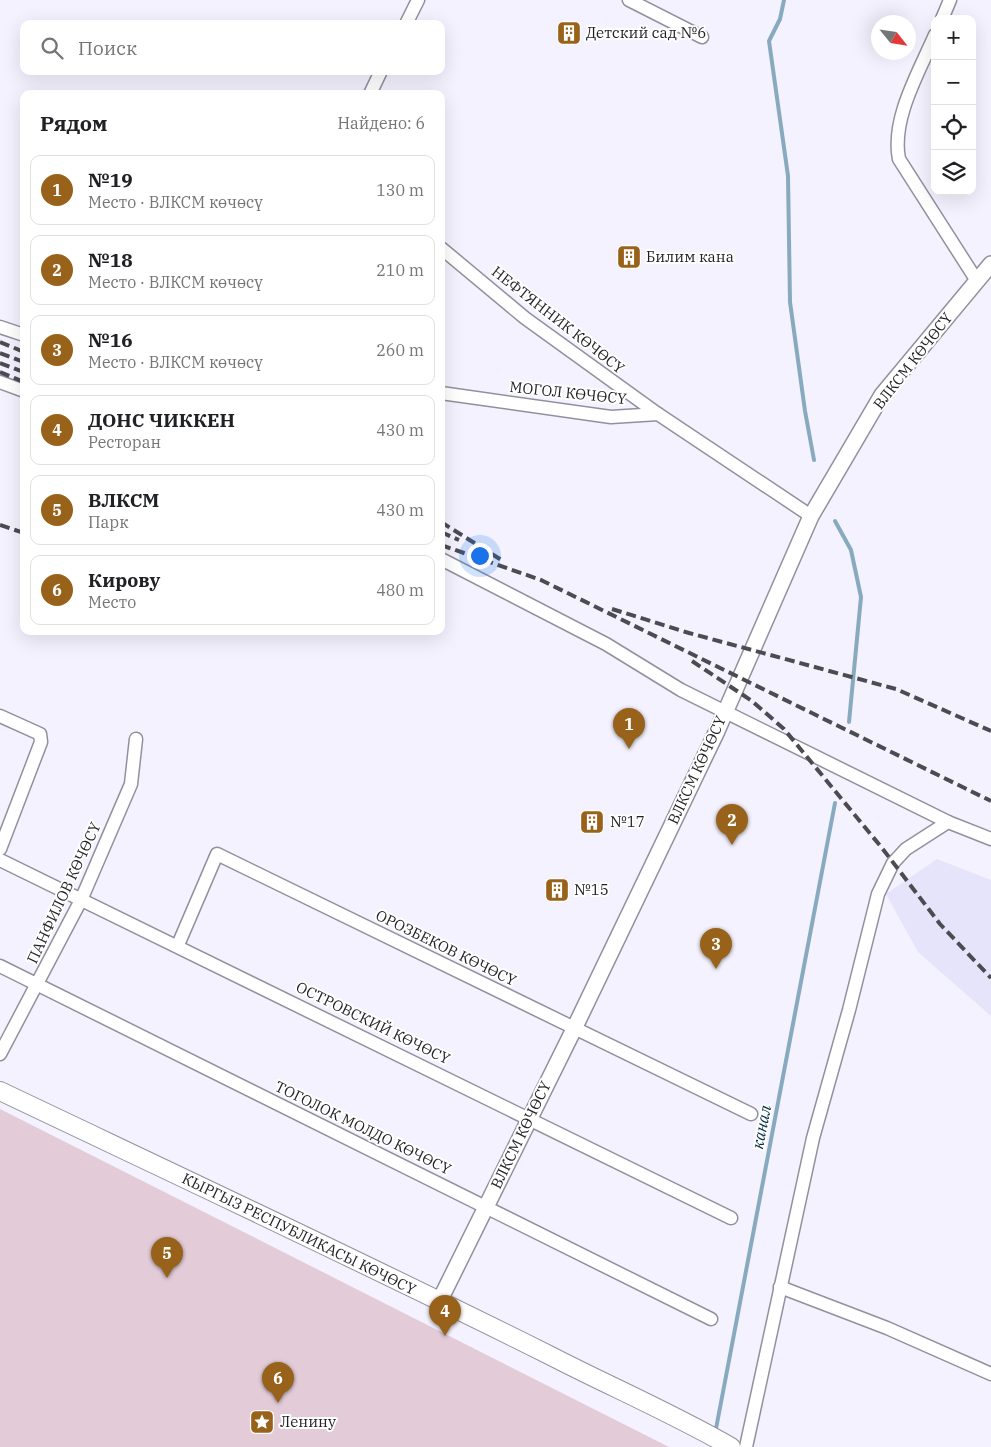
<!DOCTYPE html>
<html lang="ru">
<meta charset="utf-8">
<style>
:root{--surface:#fff;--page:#f2f2f2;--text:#202124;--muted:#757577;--line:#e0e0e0;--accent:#98621a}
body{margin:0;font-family:"IBM Plex Serif",serif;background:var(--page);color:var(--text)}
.controls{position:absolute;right:15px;top:15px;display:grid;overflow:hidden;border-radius:10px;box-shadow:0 5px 20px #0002}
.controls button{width:45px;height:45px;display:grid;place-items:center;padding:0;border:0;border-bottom:1px solid var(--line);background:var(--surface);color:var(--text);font:25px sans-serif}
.compass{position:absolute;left:871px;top:15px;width:45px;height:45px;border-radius:50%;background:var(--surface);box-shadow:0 5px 20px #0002;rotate:120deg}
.you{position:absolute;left:479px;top:555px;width:18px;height:18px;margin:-12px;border:4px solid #fff;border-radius:50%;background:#1a73e8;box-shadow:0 0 0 8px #1a73e833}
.badge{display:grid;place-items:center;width:32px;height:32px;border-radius:50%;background:var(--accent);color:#fff;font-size:16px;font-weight:700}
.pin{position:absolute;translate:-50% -41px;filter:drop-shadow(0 1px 2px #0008)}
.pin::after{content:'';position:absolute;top:26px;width:18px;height:15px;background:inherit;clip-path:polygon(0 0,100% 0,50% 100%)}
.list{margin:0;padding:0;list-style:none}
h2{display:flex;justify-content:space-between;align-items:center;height:65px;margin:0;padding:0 20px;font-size:21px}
h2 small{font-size:16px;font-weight:400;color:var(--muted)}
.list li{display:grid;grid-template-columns:32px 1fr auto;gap:15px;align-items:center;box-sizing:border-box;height:70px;margin:0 10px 10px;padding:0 10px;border:1px solid var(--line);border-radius:10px}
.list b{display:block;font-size:19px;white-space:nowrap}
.list p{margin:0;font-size:16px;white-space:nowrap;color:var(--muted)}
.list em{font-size:16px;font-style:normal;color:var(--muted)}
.icon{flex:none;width:28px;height:28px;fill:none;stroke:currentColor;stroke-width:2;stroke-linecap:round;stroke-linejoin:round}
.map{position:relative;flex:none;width:991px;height:1447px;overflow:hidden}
.search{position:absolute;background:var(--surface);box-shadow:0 5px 20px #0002;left:20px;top:20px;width:425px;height:55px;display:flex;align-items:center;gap:12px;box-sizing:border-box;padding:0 18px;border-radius:10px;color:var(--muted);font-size:19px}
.panel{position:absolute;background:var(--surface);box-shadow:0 5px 20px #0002;left:20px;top:90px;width:425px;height:545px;border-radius:10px}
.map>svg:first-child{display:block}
.built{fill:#e6e4fa}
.green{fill:#e3ccd8}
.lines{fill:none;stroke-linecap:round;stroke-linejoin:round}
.stream{stroke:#88aabf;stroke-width:4}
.minor-casing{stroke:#92909d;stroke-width:15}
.tertiary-casing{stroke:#92909d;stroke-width:18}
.secondary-casing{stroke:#92909d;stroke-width:20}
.minor{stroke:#fff;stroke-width:12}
.tertiary{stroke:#fff;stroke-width:15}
.secondary{stroke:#fff;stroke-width:18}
.rail{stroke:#4c4b52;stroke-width:4;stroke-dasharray:10 5;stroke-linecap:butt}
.labels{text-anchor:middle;stroke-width:4;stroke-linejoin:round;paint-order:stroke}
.poi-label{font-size:15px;fill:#201f24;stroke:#fff;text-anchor:start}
.street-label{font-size:15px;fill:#201f24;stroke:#fff}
.water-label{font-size:16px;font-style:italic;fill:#002d44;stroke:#fff}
</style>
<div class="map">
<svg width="991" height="1447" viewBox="0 0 991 1447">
<rect width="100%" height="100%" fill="#f3f2fe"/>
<!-- built -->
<polygon class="built" points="937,859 991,880 991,1016 918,952 886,894"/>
<!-- green -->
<polygon class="green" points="0,1109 669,1447 0,1447"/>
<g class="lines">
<!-- stream -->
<g class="stream">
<polyline points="784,0 780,19 769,41 788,176 790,302 805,411 814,460"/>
<polyline points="835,521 851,550 861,597 849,722"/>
<polyline points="715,1434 835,803"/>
</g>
<defs>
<g id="minor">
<polyline points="629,0 702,37"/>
<polyline points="942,19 950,0"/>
<polyline points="406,24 418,0"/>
<path d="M 935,35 C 919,72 891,119 899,159 L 977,281"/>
<polyline points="370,94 381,71"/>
<polyline points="441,248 525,318 658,414"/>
<polyline points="0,327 24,335"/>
<polyline points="0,382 24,391"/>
<polyline points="441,393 611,417 658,414 811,516"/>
<polyline points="441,559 606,644 681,690 948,822"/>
<polyline points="0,716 40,734 41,742 0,849"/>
<polyline points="0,860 731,1218"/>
<polyline points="178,945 217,854 751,1114"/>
<polyline points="0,966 711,1319"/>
<polyline points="0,1054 81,900 131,784 136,739"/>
<polyline points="780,1287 887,1328 991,1374"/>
<polyline points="746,1447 813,1138 849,1010 878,894 893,863 906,849 948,822 991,839"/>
</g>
<polyline id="tertiary" points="440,1300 574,1029 717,731 811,516 882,395 991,264"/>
<path id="secondary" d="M 0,1091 C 183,1178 367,1264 549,1355 C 609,1386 672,1413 731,1447"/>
</defs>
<!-- minor casing -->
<use href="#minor" class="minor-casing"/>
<!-- tertiary casing -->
<use href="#tertiary" class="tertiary-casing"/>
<!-- secondary casing -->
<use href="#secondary" class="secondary-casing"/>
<!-- minor -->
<use href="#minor" class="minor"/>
<!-- tertiary -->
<use href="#tertiary" class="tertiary"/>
<!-- secondary -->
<use href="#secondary" class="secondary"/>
<!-- rail -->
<g class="rail">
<polyline points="0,342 24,352"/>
<polyline points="0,353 24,362"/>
<polyline points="0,363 24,372"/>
<polyline points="0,372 24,382"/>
<polyline points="441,522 503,561"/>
<polyline points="0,525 24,533"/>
<polyline points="441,532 459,540"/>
<polyline points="441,545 541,580 991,801"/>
<polyline points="612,609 689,633 896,689 991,731"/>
<polyline points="692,661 752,701 784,729 882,848 940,924 991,978"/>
</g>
</g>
<!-- icons -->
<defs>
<symbol id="building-square" viewBox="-11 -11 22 22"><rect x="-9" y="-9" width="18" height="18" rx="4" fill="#98621a" stroke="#fff"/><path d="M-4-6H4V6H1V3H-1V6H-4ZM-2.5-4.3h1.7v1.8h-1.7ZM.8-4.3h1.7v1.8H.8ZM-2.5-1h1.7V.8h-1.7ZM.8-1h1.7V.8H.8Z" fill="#fff"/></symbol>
<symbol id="sight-square" viewBox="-11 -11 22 22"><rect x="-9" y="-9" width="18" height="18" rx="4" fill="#98621a" stroke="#fff"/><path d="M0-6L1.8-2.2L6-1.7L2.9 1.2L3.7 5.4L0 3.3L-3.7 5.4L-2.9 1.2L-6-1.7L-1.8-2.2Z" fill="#fff"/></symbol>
</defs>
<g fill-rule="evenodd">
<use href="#building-square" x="555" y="19" width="28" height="28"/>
<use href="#building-square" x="615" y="243" width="28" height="28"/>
<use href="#building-square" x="578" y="808" width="28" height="28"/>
<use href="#building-square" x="543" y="876" width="28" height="28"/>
<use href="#sight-square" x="248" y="1408" width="28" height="28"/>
</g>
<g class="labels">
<!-- poi labels -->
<g class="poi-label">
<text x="586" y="38">Детский сад №6</text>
<text x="646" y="262">Билим кана</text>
<text x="610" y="827">№17</text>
<text x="574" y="895">№15</text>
<text x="280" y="1427">Ленину</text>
</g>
<!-- street labels -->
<g class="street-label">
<text transform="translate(558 320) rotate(38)" y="5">НЕФТЯННИК КӨЧӨСҮ</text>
<text transform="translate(913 361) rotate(-52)" y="5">ВЛКСМ КӨЧӨСҮ</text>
<text transform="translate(568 393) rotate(6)" y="5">МОГОЛ КӨЧӨСҮ</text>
<text transform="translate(697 770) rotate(-65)" y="5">ВЛКСМ КӨЧӨСҮ</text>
<text transform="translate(64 893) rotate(-65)" y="5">ПАНФИЛОВ КӨЧӨСҮ</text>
<text transform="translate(446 948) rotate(26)" y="5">ОРОЗБЕКОВ КӨЧӨСҮ</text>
<text transform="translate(373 1023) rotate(26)" y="5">ОСТРОВСКИЙ КӨЧӨСҮ</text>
<text transform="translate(363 1128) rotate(26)" y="5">ТОГОЛОК МОЛДО КӨЧӨСҮ</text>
<text transform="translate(521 1135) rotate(-64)" y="5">ВЛКСМ КӨЧӨСҮ</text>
<text transform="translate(299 1234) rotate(26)" y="5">КЫРГЫЗ РЕСПУБЛИКАСЫ КӨЧӨСҮ</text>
</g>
<!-- water labels -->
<g class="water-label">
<text transform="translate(761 1127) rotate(-79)" y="6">канал</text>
</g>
</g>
</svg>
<div class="controls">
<button>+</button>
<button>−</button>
<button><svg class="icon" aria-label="locate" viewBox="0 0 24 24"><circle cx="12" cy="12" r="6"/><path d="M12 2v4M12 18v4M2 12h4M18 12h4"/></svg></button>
<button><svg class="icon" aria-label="layers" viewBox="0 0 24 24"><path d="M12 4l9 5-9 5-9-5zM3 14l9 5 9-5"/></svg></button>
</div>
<svg class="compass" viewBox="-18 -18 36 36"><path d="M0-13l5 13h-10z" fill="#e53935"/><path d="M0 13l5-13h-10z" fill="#757577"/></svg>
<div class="you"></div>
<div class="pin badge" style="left:629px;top:749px">1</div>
<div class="pin badge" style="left:732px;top:845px">2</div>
<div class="pin badge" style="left:716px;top:969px">3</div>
<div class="pin badge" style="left:445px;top:1336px">4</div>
<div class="pin badge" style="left:167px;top:1278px">5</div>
<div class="pin badge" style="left:278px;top:1403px">6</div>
<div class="search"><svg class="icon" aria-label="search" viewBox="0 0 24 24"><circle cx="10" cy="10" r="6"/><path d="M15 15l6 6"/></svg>Поиск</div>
<section class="panel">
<h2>Рядом<small>Найдено: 6</small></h2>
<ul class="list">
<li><span class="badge">1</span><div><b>№19</b><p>Место · ВЛКСМ көчөсү</p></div><em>130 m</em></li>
<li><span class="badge">2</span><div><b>№18</b><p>Место · ВЛКСМ көчөсү</p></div><em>210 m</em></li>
<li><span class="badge">3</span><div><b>№16</b><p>Место · ВЛКСМ көчөсү</p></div><em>260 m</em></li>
<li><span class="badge">4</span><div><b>ДОНС ЧИККЕН</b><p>Ресторан</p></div><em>430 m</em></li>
<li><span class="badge">5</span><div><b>ВЛКСМ</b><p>Парк</p></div><em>430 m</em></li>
<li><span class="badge">6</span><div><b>Кирову</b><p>Место</p></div><em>480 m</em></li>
</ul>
</section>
</div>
